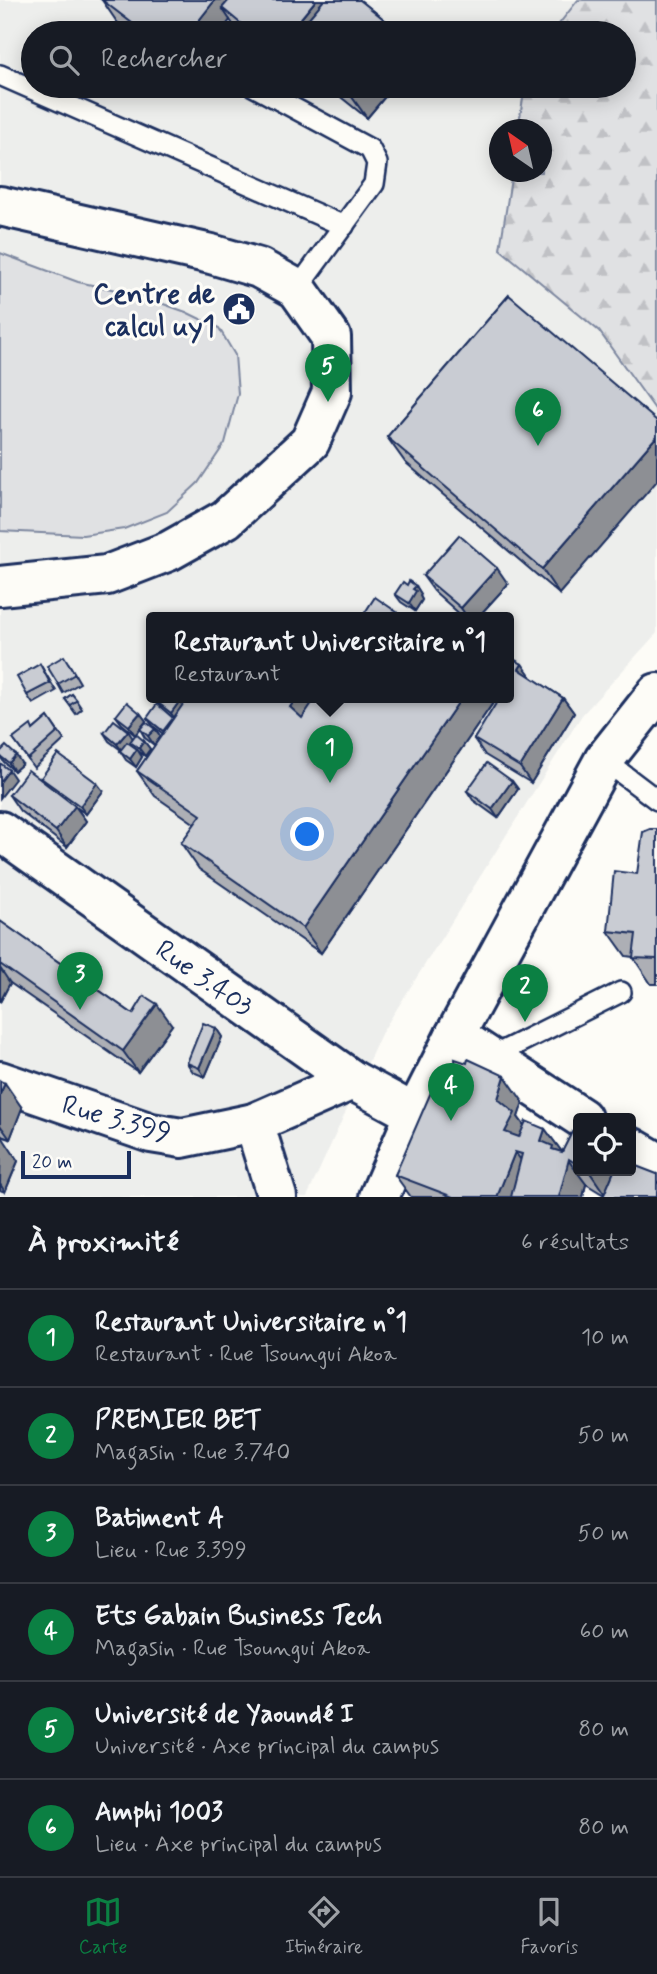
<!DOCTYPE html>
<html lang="fr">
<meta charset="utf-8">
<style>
:root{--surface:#171b24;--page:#20242c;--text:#f1f3f6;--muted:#9ea1a6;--line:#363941;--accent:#0b8043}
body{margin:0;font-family:Mynerve,sans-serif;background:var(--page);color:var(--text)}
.controls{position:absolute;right:21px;bottom:21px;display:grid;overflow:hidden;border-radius:7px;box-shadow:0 4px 18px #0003}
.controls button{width:63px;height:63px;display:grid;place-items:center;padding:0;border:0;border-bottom:2px solid var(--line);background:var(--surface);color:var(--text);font:35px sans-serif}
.compass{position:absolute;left:489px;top:119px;width:63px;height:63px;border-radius:50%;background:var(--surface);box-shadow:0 4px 18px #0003;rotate:326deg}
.scale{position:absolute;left:21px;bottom:18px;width:110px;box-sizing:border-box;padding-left:7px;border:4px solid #1b2f5e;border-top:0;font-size:19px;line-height:24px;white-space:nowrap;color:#1b2f5e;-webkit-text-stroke:5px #fdfcf7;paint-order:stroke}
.you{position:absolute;left:308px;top:835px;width:24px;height:24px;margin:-18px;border:5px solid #fff;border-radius:50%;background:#1a73e8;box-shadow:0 0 0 10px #1a73e833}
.badge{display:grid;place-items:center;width:46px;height:46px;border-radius:50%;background:var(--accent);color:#fff;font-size:23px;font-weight:700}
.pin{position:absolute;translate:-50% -58px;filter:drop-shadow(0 2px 4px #0008)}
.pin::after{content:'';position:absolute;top:37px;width:24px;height:21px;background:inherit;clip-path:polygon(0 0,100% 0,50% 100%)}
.popup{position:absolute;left:146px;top:612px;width:368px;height:91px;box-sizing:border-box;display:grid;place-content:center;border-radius:7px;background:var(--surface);filter:drop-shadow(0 2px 5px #0005);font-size:23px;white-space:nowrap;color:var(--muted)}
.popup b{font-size:26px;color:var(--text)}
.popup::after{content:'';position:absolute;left:50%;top:100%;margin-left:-14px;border:14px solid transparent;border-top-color:var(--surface)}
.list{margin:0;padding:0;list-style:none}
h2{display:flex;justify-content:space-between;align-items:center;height:91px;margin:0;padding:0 28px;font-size:30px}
h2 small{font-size:23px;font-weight:400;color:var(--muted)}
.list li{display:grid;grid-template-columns:46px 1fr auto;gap:21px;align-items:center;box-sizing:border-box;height:98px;padding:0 28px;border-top:2px solid var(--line)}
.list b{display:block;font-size:26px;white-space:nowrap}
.list p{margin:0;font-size:23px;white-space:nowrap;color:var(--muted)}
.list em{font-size:23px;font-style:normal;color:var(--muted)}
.icon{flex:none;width:38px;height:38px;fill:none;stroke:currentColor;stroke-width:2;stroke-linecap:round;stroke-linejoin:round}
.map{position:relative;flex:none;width:657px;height:1197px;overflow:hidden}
.search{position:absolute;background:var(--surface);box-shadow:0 4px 18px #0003;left:21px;right:21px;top:21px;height:77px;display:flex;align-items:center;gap:18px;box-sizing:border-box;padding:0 24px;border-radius:38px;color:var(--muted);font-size:26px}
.sheet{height:679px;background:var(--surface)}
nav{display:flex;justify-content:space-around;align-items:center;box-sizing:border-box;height:98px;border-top:2px solid var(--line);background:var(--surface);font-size:19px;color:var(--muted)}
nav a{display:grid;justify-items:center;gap:4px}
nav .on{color:var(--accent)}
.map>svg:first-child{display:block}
.built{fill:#edeeec;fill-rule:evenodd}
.green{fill:#e0e1e3;stroke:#7e88a0;stroke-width:2}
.forest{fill:url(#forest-firs);stroke:#7e88a0;stroke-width:2}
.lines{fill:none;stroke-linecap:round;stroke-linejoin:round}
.lane-casing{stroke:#1b2f5e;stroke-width:24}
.street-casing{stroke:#1b2f5e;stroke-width:44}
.secondary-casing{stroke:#1b2f5e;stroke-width:44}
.lane{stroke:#fdfcf7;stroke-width:19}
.street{stroke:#fdfcf7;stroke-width:38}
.secondary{stroke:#fdfcf7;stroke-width:38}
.wall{fill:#adafb5;stroke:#1b2f5e;stroke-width:2}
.shaded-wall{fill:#8d8f94;stroke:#1b2f5e;stroke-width:2}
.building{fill:#c9ccd3;stroke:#1b2f5e;stroke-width:2}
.labels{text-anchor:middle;stroke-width:6;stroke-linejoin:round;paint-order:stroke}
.poi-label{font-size:28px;font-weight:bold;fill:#1b2f5e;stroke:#fdfcf7;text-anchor:end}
.street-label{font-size:28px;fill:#1b2f5e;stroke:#fdfcf7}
</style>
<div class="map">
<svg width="657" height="1197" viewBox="0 0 657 1197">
<defs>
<pattern id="forest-firs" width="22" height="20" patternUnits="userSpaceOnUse" patternTransform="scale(1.75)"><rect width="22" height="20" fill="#e0e1e3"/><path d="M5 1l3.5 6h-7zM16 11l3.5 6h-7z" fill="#c0c1c5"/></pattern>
</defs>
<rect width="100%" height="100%" fill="#fdfcf7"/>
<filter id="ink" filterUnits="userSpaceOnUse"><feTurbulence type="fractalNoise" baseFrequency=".0143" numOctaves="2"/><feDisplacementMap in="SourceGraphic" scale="14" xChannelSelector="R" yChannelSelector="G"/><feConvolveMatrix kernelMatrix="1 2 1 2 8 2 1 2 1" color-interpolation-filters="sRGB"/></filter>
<g filter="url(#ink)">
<!-- built -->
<path class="built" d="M 0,0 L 657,0 L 657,633 L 582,715 L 381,1034 L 307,1197 L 0,1197 ZM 33,33 L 624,33 L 624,86 L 33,86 ZM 500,130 L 542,130 L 542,172 L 500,172 ZM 152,617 L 508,617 L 508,697 L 152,697 Z"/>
<!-- green -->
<polygon class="green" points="0,253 78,282 135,294 186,312 219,328 235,355 238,394 225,443 198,483 167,512 124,529 83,535 0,531"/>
<!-- forest -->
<polygon class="forest" points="578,0 657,0 657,412 599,331 500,249 512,172 542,172 542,130 518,129 525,86 624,86 624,33 552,33"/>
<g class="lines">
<defs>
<g id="lane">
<polyline points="0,75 344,226"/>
<polyline points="253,86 370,149 377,163 374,184 297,289"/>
<polyline points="604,760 657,800"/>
<polyline points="489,1058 621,992"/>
</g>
<g id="street">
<polyline points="0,831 352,1080 415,1114"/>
<polyline points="455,1035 582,1118"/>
<polyline points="0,1081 151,1133 182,1138 254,1123 352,1080"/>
<polyline points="254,1123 277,1197"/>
<polyline points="631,1147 657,1162"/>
</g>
<g id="secondary">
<polyline points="0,206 211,254 259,268 297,289 331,337 332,392 310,442 226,519 169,551 107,575 0,586"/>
<polyline points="379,1197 415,1114 455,1035 604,760 657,693"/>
</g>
</defs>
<!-- lane casing -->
<use href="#lane" class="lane-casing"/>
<!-- street casing -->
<use href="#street" class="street-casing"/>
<!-- secondary casing -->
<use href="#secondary" class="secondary-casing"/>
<!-- lane -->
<use href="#lane" class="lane"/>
<!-- street -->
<use href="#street" class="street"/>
<!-- secondary -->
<use href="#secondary" class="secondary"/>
</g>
<!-- wall -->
<g class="wall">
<polygon points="102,0 360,0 401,33 241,33 237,30 230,20 220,33 132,33 117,22"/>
<polygon points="327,86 394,86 367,118"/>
<polygon points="509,295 559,594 405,462 387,437"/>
<polygon points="423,576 508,584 478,617 463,617 434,591"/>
<polygon points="407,585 416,586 421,594 420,596 422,600 415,611 401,602 395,594"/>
<polygon points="508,656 522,664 531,677 563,698 574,713 531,783 485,755 474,739 508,697"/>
<polygon points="40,664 56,691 33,704 27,695"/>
<polygon points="69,664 80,683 63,693 58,684"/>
<polygon points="72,694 82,709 76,714 65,699"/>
<polygon points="160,697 309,697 312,703 315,700 313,697 497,697 321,953 199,869 181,843 195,824 155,796 137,771 163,734 153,726 147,718 160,707 157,702"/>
<polygon points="140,713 146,721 135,735 122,724 116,716"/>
<polygon points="48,717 64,740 34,768 13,739 33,730"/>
<polygon points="140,729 155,729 161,737 154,745 145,738"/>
<polygon points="104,733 144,741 150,749 145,756 139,752 142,757 136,767 126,760 120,751 121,750 109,741"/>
<polygon points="0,752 22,764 14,771 4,762 0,757"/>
<polygon points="41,778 103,791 86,814 76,807 86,821 67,847 20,811 9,795 44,782"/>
<polygon points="512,781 518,789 498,818 473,800 467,791"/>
<polygon points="657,829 657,984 651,984 633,957 626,956 608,931 637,874"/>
<polygon points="0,921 133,1014 172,1025 138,1072 10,983 0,1002"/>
<polygon points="216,1028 222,1037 205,1077 193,1072 187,1063"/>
<polygon points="456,1072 523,1102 518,1117 524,1125 545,1129 562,1152 578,1136 578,1171 631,1171 604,1195 586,1184 583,1197 411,1197 395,1175 442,1086 448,1095"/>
<polygon points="0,1081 22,1108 10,1139 1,1136 18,1161 5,1192 0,1190"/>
</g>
<!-- shaded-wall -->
<g class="shaded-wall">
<polygon points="215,0 233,0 222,8 230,20 220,33 189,33"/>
<polygon points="316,0 324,0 321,33 289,33"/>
<polygon points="362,86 394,86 367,118 352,97"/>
<polygon points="657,436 657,481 559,594 542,569"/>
<polygon points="497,568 508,584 478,617 467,617 461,608"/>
<polygon points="416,586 421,594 420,596 422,600 415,611 409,603 413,589"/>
<polygon points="522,664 533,679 519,669"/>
<polygon points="297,697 309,697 320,714 308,732 290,707"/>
<polygon points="462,697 497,697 321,953 303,928"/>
<polygon points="182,698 188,707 176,721 171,713"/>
<polygon points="563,698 574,713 531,783 520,767"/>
<polygon points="140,713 146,721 135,735 129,726"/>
<polygon points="155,729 161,737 154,745 148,736"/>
<polygon points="128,731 134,740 123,752 117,744"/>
<polygon points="144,741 150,749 145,756 139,748"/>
<polygon points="137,749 142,757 136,767 130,759"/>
<polygon points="16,755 22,764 14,771 9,763"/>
<polygon points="9,770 15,779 0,798 0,782"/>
<polygon points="512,781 518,789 498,818 492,809"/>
<polygon points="97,783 103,791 86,814 80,806"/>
<polygon points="75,806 86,821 67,847 56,831"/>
<polygon points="0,968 10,983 0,1002"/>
<polygon points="157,1004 172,1025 138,1072 123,1051"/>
<polygon points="216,1028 222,1037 205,1077 199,1068"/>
<polygon points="505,1076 523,1102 518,1117 533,1138 523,1156 505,1132 498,1099"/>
<polygon points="5,1083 22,1108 10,1139 0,1125 0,1094"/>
<polygon points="442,1086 459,1111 442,1096"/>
<polygon points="545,1129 586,1184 583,1197 559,1197 541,1141"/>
<polygon points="1,1135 18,1161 5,1192 0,1184"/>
<polygon points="515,1152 533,1177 525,1197 497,1197"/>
<polygon points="589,1171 615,1171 606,1196"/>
</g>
<!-- building -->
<g class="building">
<polygon points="102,0 215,0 189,33 145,33"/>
<polygon points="229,0 316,0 289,33 252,33 222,8"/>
<polygon points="324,0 360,0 401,33 296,33"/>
<polygon points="338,86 362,86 352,97"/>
<polygon points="509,295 657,421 657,436 542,569 387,437"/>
<polygon points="459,535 497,568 461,608 423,576"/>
<polygon points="409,581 416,586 413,589 416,591 409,603 395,594 403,582 407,585"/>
<polygon points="375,597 404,617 362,617"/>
<polygon points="64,656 75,674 58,684 47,666"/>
<polygon points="508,656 522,664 519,669 563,698 520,767 474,739 500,697 508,697 508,684 512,679 508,677"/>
<polygon points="40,664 50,683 27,695 17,677"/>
<polygon points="72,694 77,700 70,705 65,699"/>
<polygon points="160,697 188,697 185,701 182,698 171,713 157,702"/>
<polygon points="188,697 297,697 290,707 302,718 316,697 462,697 303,928 181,843 201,815 137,771"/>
<polygon points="127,702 140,713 129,726 116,716"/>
<polygon points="157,704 173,718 163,731 147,718"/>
<polygon points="48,717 58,732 28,759 13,739 31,725 33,730"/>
<polygon points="114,720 128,731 117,744 104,733"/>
<polygon points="146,722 155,729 148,736 140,729"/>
<polygon points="136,734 144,741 139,748 130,742"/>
<polygon points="127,742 137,749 130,759 120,751"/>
<polygon points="6,746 16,755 9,763 0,756 0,752"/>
<polygon points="58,754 97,783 80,806 41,778"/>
<polygon points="0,763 9,770 0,782"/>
<polygon points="487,763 512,781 492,809 467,791"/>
<polygon points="28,770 75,806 56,831 9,795"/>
<polygon points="650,829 657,829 657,959 633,958 636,934 608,931 614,871 637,874 643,832"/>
<polygon points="0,921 133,1014 144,996 157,1004 123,1051 0,964"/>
<polygon points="203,1023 216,1028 199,1068 187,1063"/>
<polygon points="455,1059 467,1063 468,1059 505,1076 498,1099 515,1113 505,1132 519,1137 526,1121 545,1129 541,1141 553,1146 552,1149 562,1152 572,1132 578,1136 578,1165 569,1159 559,1197 511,1197 522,1154 515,1152 497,1197 453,1197 395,1175 431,1092 442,1086 442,1096 447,1098 456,1072"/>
<polygon points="0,1081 5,1083 0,1094"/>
<polygon points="631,1164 657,1174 657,1197 603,1197 614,1171 631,1171"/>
</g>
</g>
<!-- icons -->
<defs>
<symbol id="civic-disc" viewBox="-11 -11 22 22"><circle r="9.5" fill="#1b2f5e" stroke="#fdfcf7"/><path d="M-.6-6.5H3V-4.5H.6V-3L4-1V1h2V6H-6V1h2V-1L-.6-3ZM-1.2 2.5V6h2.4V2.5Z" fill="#fff"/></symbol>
</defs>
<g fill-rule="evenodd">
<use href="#civic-disc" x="220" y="290" width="38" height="38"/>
</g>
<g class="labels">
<!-- poi labels -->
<g class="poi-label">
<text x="215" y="303">Centre de<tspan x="215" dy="32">calcul uy1</tspan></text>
</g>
<!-- street labels -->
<g class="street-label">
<text transform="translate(205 977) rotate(35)" y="10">Rue 3.403</text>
<text transform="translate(117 1118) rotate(16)" y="10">Rue 3.399</text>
</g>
</g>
</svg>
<div class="controls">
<button><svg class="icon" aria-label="locate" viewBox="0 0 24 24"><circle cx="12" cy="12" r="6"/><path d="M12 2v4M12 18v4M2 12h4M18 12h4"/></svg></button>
</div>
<svg class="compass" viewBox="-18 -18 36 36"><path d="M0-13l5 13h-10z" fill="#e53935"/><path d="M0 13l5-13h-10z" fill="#9ea1a6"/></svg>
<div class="scale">20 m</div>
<div class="you"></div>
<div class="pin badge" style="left:330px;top:783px">1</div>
<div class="popup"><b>Restaurant Universitaire n°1</b>Restaurant</div>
<div class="pin badge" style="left:525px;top:1022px">2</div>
<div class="pin badge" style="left:80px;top:1010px">3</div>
<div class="pin badge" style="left:451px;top:1121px">4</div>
<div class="pin badge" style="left:328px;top:402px">5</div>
<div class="pin badge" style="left:538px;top:446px">6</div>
<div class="search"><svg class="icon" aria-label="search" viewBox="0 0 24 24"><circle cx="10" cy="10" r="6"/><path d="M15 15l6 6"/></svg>Rechercher</div>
</div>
<section class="sheet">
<h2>À proximité<small>6 résultats</small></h2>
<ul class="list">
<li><span class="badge">1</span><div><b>Restaurant Universitaire n°1</b><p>Restaurant · Rue Tsoungui Akoa</p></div><em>10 m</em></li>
<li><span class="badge">2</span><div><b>PREMIER BET</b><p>Magasin · Rue 3.740</p></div><em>50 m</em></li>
<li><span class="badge">3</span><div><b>Batiment A</b><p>Lieu · Rue 3.399</p></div><em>50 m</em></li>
<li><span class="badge">4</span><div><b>Ets Gabain Business Tech</b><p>Magasin · Rue Tsoungui Akoa</p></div><em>60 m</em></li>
<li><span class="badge">5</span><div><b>Université de Yaoundé I</b><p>Université · Axe principal du campus</p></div><em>80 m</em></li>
<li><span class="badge">6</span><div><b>Amphi 1003</b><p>Lieu · Axe principal du campus</p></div><em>80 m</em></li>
</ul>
</section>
<nav>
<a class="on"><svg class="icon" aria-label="map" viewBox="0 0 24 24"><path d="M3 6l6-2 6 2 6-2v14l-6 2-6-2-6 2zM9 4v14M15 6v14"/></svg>Carte</a>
<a><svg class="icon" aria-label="directions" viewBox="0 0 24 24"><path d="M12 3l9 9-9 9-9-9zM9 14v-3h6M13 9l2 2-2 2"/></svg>Itinéraire</a>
<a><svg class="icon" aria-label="saved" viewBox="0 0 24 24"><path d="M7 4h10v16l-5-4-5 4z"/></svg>Favoris</a>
</nav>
